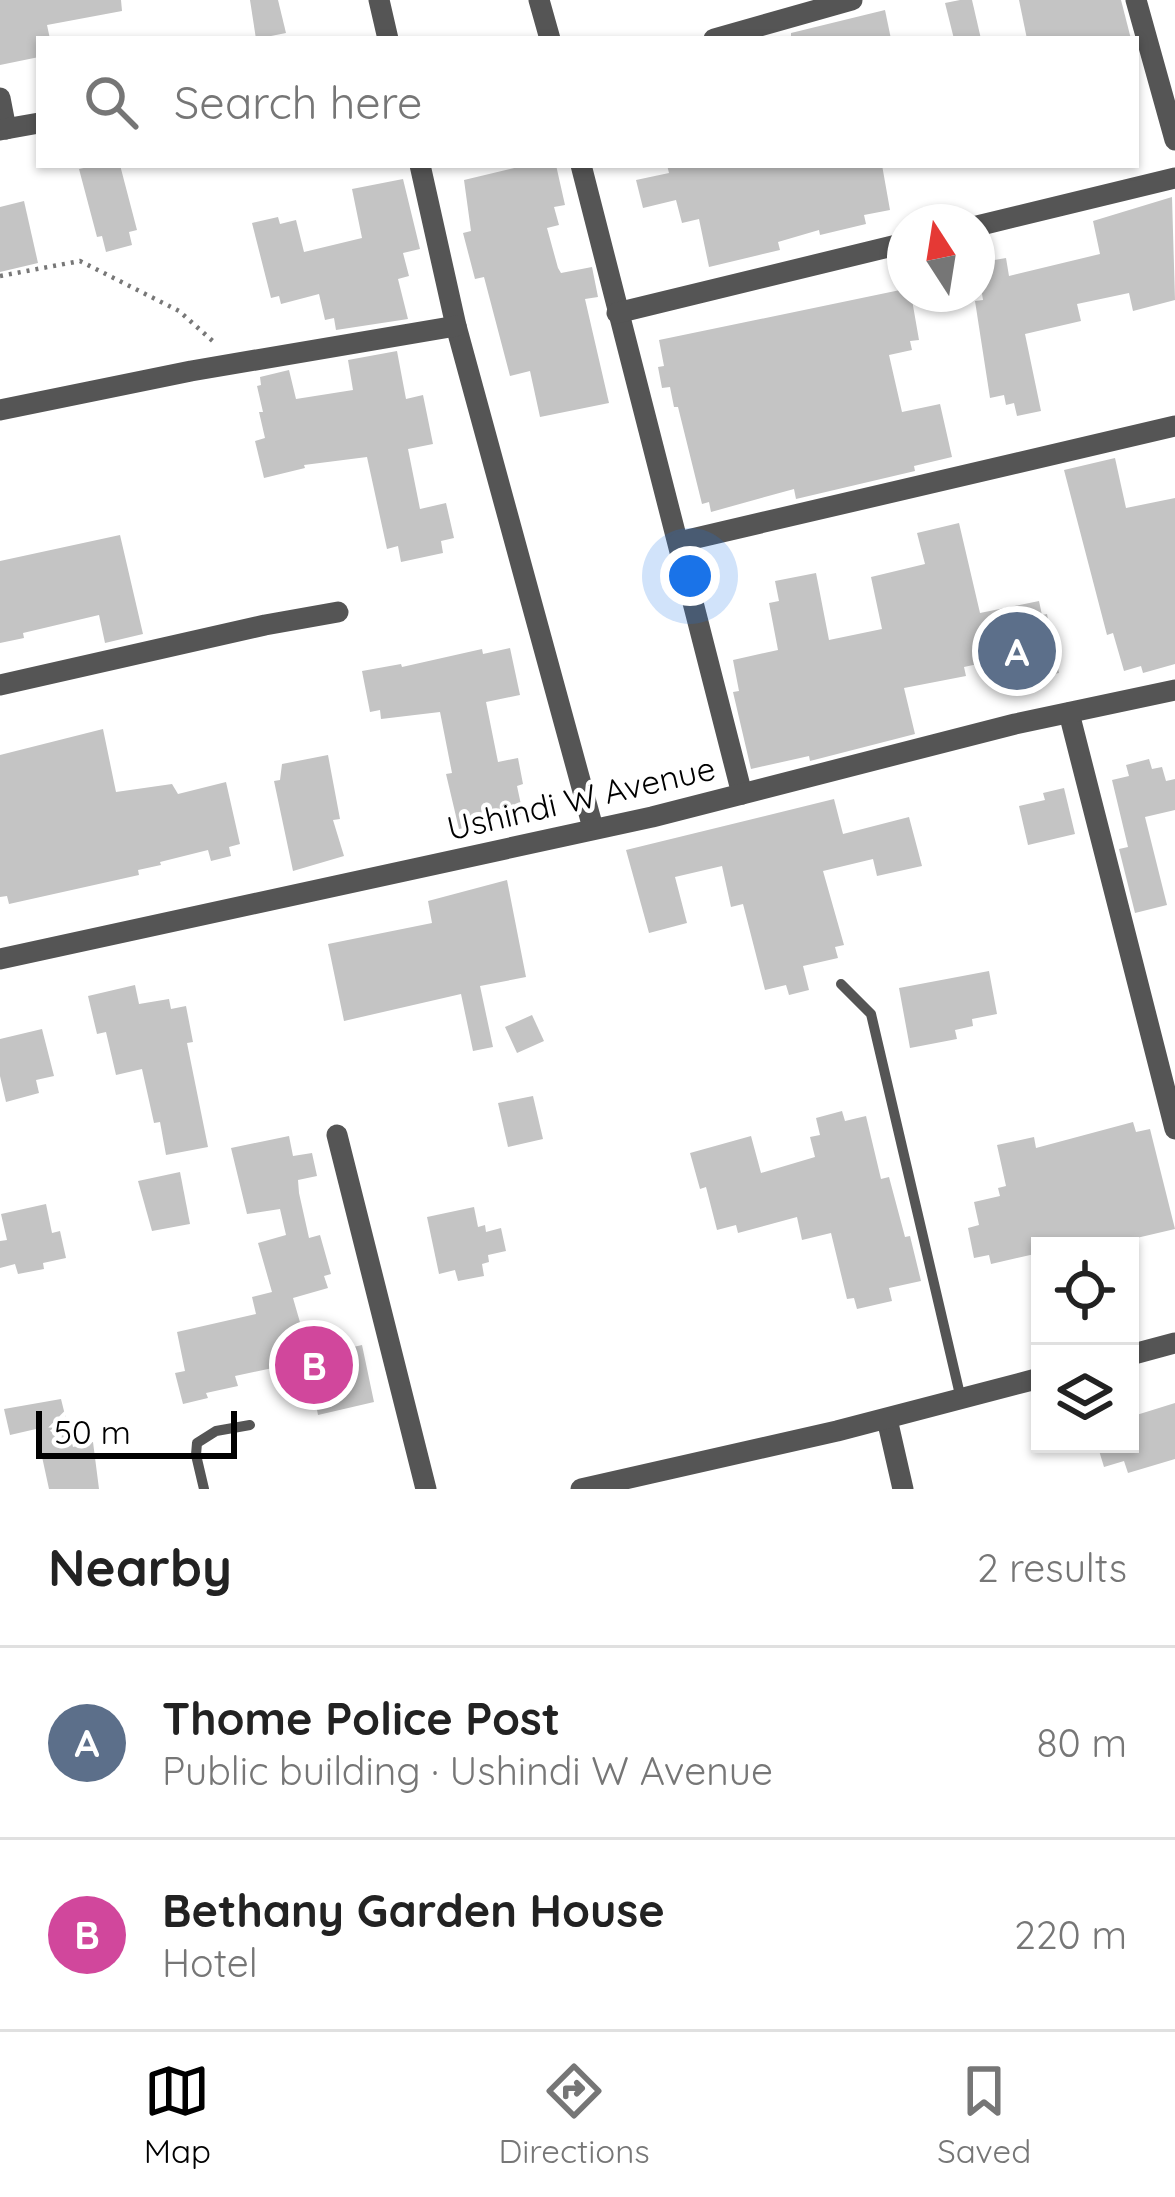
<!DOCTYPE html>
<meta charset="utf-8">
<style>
:root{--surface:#fff;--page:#f2f2f2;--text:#222;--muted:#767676;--line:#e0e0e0;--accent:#000}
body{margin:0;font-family:Quicksand,sans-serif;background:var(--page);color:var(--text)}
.controls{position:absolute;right:36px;bottom:36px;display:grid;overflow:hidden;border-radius:0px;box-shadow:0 3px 9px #0004}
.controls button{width:108px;height:108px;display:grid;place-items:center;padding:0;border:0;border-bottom:3px solid var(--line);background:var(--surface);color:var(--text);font:60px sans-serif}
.compass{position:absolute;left:887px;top:204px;width:108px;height:108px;border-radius:50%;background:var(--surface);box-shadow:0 3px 9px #0004;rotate:348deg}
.scale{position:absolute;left:36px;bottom:30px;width:201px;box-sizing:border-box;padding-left:12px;border:6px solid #000;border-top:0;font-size:33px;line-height:42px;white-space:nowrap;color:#000;-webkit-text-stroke:9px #fff;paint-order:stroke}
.you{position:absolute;left:690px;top:576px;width:42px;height:42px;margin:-30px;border:9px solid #fff;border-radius:50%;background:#1a73e8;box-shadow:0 0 0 18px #1a73e833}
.badge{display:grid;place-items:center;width:78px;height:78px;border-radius:50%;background:var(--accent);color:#fff;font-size:39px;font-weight:700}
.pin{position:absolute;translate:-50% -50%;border:6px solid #fff;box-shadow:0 3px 12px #0006}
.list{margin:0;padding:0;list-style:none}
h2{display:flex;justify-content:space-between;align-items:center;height:156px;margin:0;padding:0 48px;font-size:51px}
h2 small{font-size:39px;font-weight:400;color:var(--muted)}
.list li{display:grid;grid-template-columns:78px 1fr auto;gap:36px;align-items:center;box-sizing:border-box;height:192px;padding:0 48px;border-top:3px solid var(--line)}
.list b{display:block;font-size:45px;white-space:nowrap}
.list p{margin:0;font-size:39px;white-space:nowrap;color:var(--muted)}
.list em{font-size:39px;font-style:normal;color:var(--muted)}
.icon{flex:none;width:66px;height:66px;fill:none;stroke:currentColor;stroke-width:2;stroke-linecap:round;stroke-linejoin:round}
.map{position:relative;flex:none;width:1175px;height:1489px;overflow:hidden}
.search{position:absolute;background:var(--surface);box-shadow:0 3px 9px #0004;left:36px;right:36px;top:36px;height:132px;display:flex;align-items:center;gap:30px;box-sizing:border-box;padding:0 42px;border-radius:0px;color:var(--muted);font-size:45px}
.sheet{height:540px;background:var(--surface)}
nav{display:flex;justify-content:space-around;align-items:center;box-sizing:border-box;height:168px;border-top:3px solid var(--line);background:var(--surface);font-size:33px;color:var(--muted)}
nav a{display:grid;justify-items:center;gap:6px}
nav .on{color:var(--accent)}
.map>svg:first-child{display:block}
.building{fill:#c4c4c4}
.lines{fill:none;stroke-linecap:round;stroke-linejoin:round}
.path{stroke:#777;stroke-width:4.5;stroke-dasharray:3 6;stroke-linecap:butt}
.lane{stroke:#555;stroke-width:10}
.street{stroke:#555;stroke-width:21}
.labels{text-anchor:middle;stroke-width:9;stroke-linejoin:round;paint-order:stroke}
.street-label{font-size:33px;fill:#000;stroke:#fff}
</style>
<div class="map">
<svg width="1175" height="1489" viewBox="0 0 1175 1489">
<rect width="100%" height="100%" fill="#fff"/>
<!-- building -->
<g class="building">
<polygon points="0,0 121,0 122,11 47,25 50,39 39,39 39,57 0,65"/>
<polygon points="250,0 278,0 286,33 256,39"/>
<polygon points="960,0 972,0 981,39 954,39 945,3"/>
<polygon points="1019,0 1121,0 1131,39 1027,39"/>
<polygon points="885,10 891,39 791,39 791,33"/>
<polygon points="98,165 120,165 137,230 129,232 132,245 106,252 102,236 97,237 79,169"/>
<polygon points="527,165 556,165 565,205 554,207 559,225 547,228 558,268 561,273 592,267 598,297 585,299 609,403 540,417 530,371 510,376 484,277 475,279 463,233 471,231 464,180"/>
<polygon points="667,165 882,165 890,210 864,215 866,224 820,235 819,230 778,242 780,250 709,267 699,219 682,223 676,200 643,208 636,180 669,173"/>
<polygon points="403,179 420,249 403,253 409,276 398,279 408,319 336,330 334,318 325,320 319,294 281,304 279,296 271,298 252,223 278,217 280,224 296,220 304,252 362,238 352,189"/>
<polygon points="1172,197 1175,300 1133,311 1129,293 1077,304 1081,321 1025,334 1041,411 1017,416 1014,403 1006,405 1004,395 990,398 975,301 983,300 977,263 1006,258 1009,276 1100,254 1093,221"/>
<polygon points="24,201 38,263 0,272 0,207"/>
<polygon points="905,289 905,294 911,294 919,340 910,341 912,350 889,355 902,412 940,404 952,457 914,466 915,471 796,499 794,489 711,512 709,502 702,504 678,407 674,407 670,387 662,388 658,367 664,366 659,340"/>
<polygon points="397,351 406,399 423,395 433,444 408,449 420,509 446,503 454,538 441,541 443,553 401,562 398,546 387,549 367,457 304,465 305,468 264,478 255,441 265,438 259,412 263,412 257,386 261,385 260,377 289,370 296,399 353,390 348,360"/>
<polygon points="1115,458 1126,508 1175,498 1175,664 1143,673 1141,666 1124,671 1113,633 1107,635 1064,470"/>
<polygon points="959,523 980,613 1039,601 1042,615 1047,614 1059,673 1029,679 1024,654 964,667 966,676 904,688 915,734 810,761 809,756 751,769 733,692 739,691 733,660 778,650 769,603 779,601 775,581 816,573 829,640 882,629 871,577 925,564 917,533"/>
<polygon points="120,535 143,634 105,643 99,615 23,633 24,638 0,643 0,561"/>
<polygon points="510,648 520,695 486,702 498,762 518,758 523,784 517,786 523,814 489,821 491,828 469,832 468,827 459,829 446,774 452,773 440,712 381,719 380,710 370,712 362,671 401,664 402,667 482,649 483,654"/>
<polygon points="103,729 116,792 172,784 178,794 226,782 240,844 229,847 231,856 211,861 208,850 160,862 161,865 138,870 139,875 9,904 7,896 0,897 0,755"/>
<polygon points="328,755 340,819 333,820 344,856 293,871 274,781 280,780 282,764"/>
<polygon points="1149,759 1152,769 1162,767 1166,781 1175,779 1175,810 1145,817 1167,905 1135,913 1119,849 1128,847 1112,780 1129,776 1126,765"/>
<polygon points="1064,788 1075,834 1028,845 1019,806 1045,800 1043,793"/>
<polygon points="834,799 843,834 909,817 922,866 877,876 873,859 823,871 844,945 835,947 838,958 803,966 809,990 789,995 786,985 765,990 743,904 731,907 722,866 675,877 687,923 649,933 626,850"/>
<polygon points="507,880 526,977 480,986 493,1047 473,1051 461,994 344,1021 328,944 432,923 428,901"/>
<polygon points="989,971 997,1014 972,1019 973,1026 955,1030 957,1039 910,1048 899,988"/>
<polygon points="135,985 139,1004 169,999 171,1009 186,1006 193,1042 187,1043 208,1147 166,1155 160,1122 154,1123 142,1069 116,1075 106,1032 97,1034 88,996"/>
<polygon points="532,1015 544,1041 517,1053 505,1027"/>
<polygon points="42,1029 54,1076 36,1080 39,1093 6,1102 0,1076 0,1039"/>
<polygon points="533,1096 543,1139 508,1147 498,1103"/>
<polygon points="842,1111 845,1121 866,1116 881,1179 889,1177 905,1237 910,1236 921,1281 889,1288 892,1301 857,1309 854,1298 847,1299 831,1233 802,1240 797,1217 738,1233 736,1225 717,1230 706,1187 700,1189 690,1153 751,1136 761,1173 815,1157 810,1137 820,1135 816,1118"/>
<polygon points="1133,1122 1136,1132 1150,1129 1175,1229 1128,1240 1129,1246 1037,1246 1039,1253 991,1264 989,1255 974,1258 968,1228 979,1225 974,1202 1000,1196 998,1188 1006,1186 997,1145 1034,1137 1036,1148"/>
<polygon points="289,1136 293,1156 312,1153 317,1176 298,1180 299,1193 309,1238 320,1235 331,1274 324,1276 328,1288 293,1298 310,1357 362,1345 374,1402 318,1415 315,1399 291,1404 282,1366 235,1376 238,1386 206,1393 208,1398 183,1404 175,1373 185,1371 177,1332 256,1314 252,1297 272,1292 258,1243 286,1235 280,1209 247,1214 231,1148"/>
<polygon points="180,1172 190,1224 152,1231 138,1181"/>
<polygon points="46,1204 52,1233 60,1231 66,1258 43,1263 44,1269 18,1274 15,1264 0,1268 0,1241 7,1240 1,1214"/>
<polygon points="474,1207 478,1227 485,1225 486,1232 501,1228 506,1251 488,1255 489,1262 482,1264 484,1276 458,1281 455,1270 439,1274 427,1217"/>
<polygon points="61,1399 73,1447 93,1442 99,1489 49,1489 36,1429 10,1435 4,1409"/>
<polygon points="1175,1403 1175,1459 1128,1473 1124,1461 1104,1467 1097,1444 1130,1444 1130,1417"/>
</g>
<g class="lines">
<!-- path -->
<polyline class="path" points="0,276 80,261 179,311 215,343"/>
<!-- lane -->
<g class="lane">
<polyline points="841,984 871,1014 961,1399"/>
<polyline points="204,1489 196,1455 197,1443 216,1431 250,1425"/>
</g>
<!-- street -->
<g class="street">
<polyline points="379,0 388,39"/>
<polyline points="539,0 550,39"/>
<polyline points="1136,0 1175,140"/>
<polyline points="714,39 852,0"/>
<polyline points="0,98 6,129"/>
<polyline points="0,130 39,123"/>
<polyline points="420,165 456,326 593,828"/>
<polyline points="581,165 742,794"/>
<polyline points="977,226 1175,178"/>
<polyline points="617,313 905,243"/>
<polyline points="0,410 191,371 456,326"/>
<polyline points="679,542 1175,426"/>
<polyline points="0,685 265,625 338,612"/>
<polyline points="1069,713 1175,1129"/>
<polyline points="0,959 652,817 1015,724 1175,690"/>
<polyline points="337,1135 426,1489"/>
<polyline points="1130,1355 1175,1343"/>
<polyline points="887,1419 903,1489"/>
<polyline points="581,1489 837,1431 1040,1378"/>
</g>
</g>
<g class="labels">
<!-- street labels -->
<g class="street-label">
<text transform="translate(581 798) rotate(-13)" y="12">Ushindi W Avenue</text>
</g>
</g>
</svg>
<div class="controls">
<button><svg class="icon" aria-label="locate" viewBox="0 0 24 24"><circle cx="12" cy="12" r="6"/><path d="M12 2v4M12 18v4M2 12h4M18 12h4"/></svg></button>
<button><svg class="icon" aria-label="layers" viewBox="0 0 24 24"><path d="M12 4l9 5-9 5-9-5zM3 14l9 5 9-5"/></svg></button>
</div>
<svg class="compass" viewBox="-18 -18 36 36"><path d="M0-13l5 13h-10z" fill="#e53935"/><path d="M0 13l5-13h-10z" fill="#767676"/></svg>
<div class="scale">50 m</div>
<div class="you"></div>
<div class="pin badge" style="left:1017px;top:651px;background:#5c6f8a">A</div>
<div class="pin badge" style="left:314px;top:1365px;background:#d1479c">B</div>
<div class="search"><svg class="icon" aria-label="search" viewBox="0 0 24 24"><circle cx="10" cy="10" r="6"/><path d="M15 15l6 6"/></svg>Search here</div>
</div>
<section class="sheet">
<h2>Nearby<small>2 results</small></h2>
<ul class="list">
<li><span class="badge" style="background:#5c6f8a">A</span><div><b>Thome Police Post</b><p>Public building · Ushindi W Avenue</p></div><em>80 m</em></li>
<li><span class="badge" style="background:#d1479c">B</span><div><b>Bethany Garden House</b><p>Hotel</p></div><em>220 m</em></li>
</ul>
</section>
<nav>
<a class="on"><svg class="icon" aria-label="map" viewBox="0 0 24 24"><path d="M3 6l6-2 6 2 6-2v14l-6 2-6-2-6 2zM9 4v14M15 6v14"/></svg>Map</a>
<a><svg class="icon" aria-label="directions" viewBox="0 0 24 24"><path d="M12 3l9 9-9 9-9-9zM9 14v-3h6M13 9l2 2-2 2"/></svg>Directions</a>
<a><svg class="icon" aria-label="saved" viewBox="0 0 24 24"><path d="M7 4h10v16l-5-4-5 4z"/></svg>Saved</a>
</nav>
